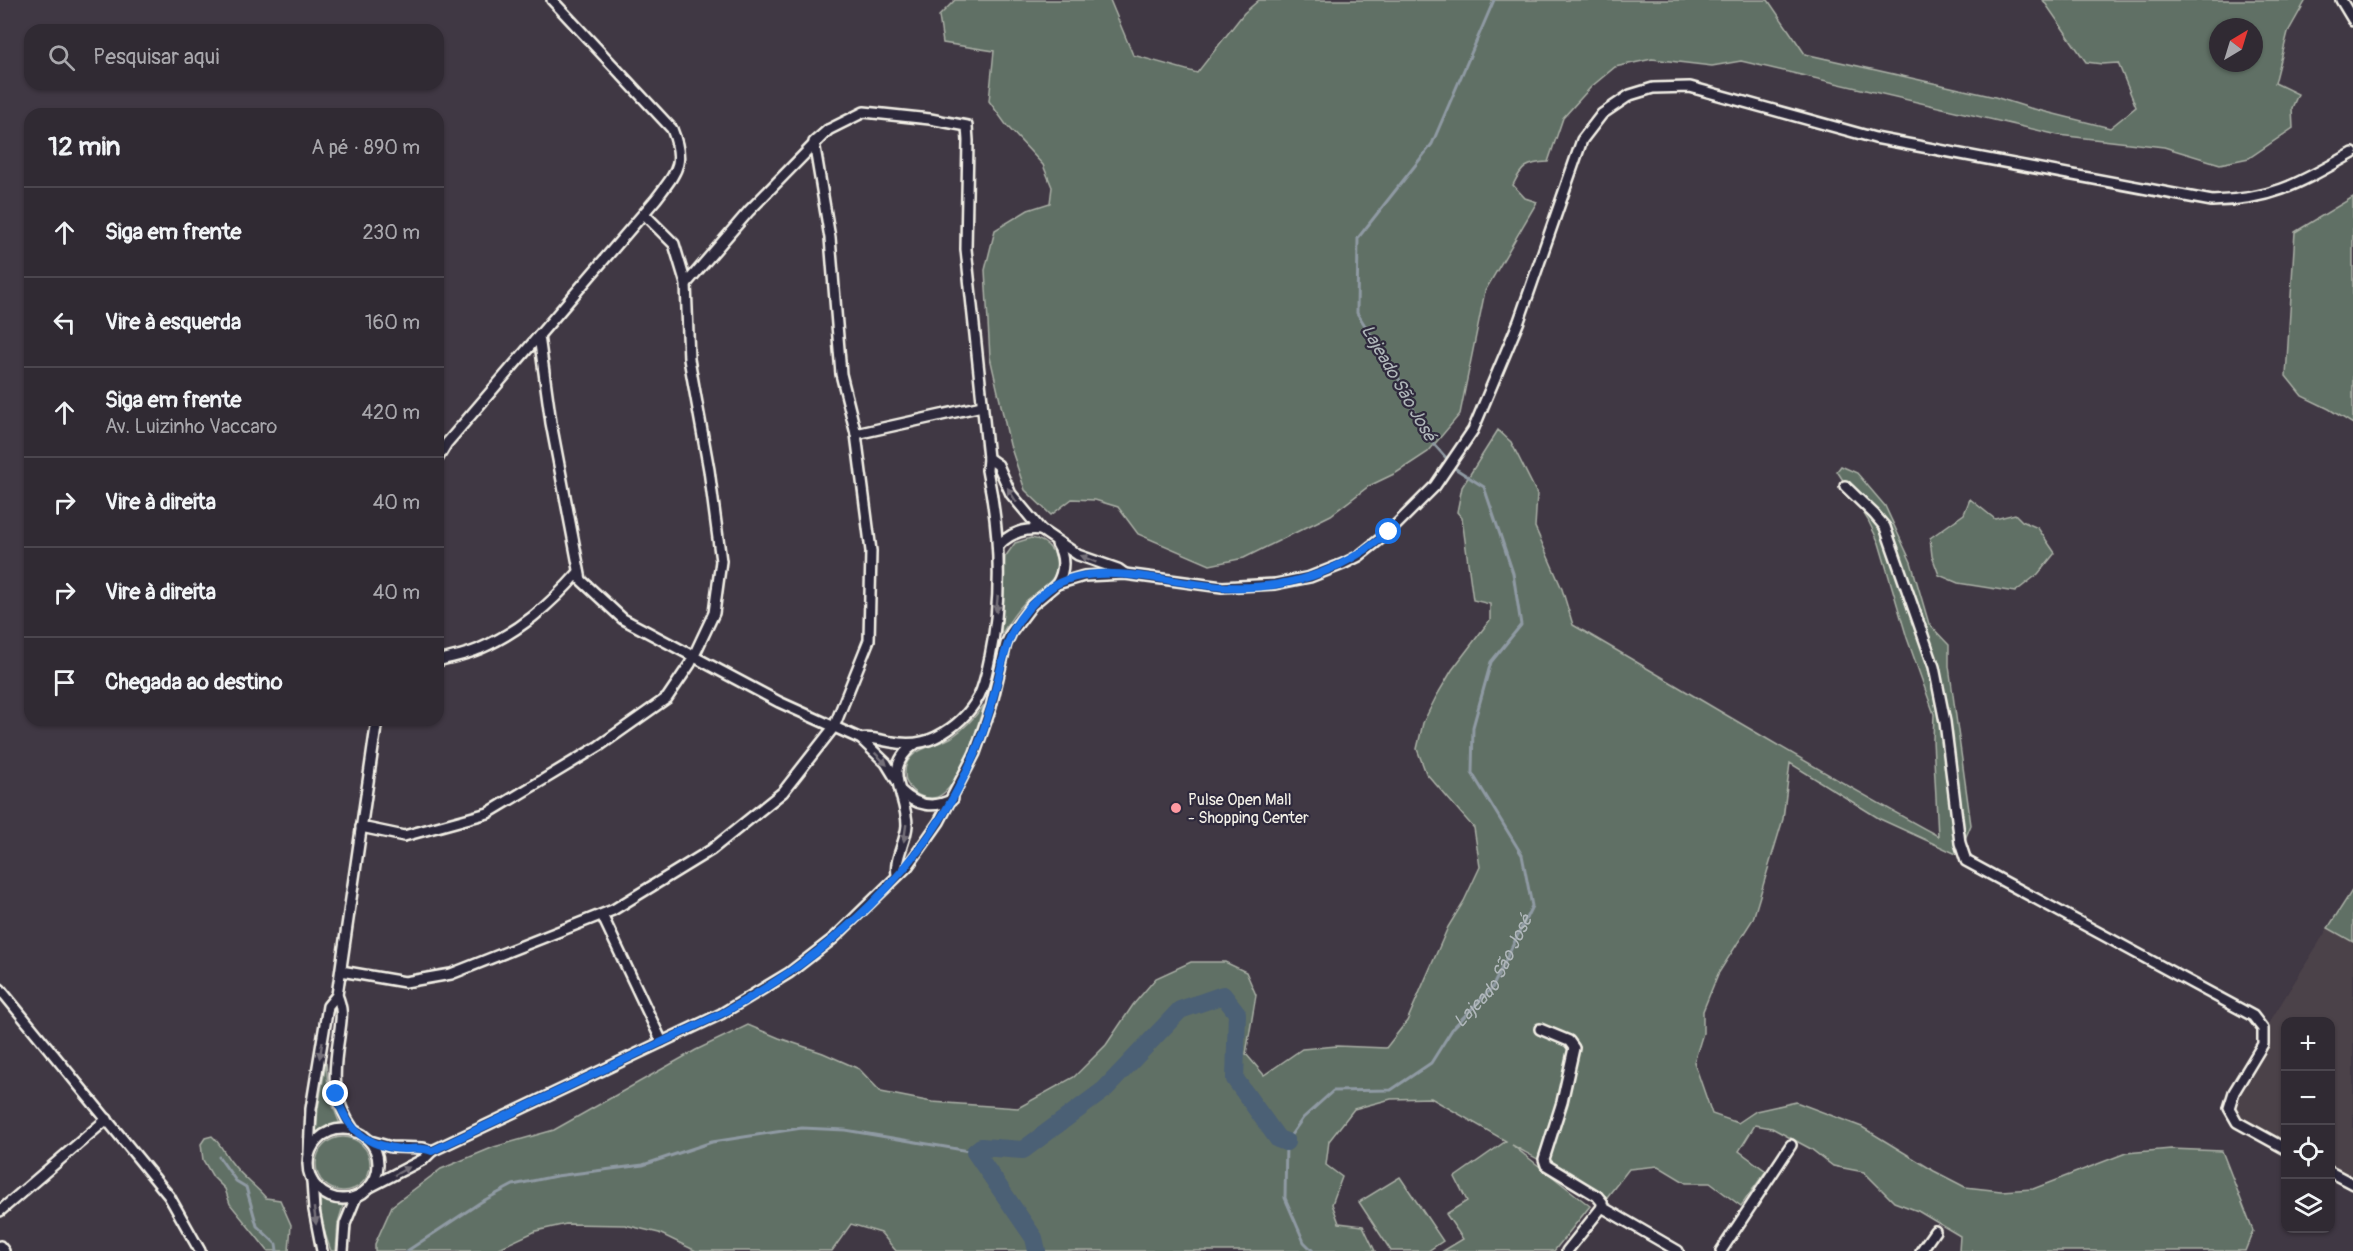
<!DOCTYPE html>
<html lang="pt">
<meta charset="utf-8">
<style>
:root{--surface:#302a33;--page:#3c363f;--text:#f1f3f6;--muted:#a8a7ac;--line:#4b464e}
body{margin:0;font-family:Pangolin,sans-serif;background:var(--page);color:var(--text)}
.controls{position:absolute;right:18px;bottom:18px;display:grid;overflow:hidden;border-radius:12px;box-shadow:0 2px 4px #0004}
.controls button{width:54px;height:54px;display:grid;place-items:center;padding:0;border:0;border-bottom:2px solid var(--line);background:var(--surface);color:var(--text);font:30px sans-serif}
.compass{position:absolute;left:2209px;top:18px;width:54px;height:54px;border-radius:50%;background:var(--surface);box-shadow:0 2px 4px #0004;rotate:38deg}
.stop{position:absolute;width:18px;height:18px;margin:-14px;border:4px solid #1a73e8;border-radius:50%;background:#fff}
.stop.end{background:#1a73e8;border-color:#fff;box-shadow:0 2px 6px #0008}
.list{margin:0;padding:0;list-style:none}
h2{display:flex;justify-content:space-between;align-items:center;height:78px;margin:0;padding:0 24px;font-size:26px}
h2 small{font-size:20px;font-weight:400;color:var(--muted)}
.list li{display:grid;grid-template-columns:39px 1fr auto;gap:18px;align-items:center;box-sizing:border-box;height:90px;padding:0 24px;border-top:2px solid var(--line)}
.list b{display:block;font-size:22px;white-space:nowrap}
.list p{margin:0;font-size:20px;white-space:nowrap;color:var(--muted)}
.list em{font-size:20px;font-style:normal;color:var(--muted)}
.icon{flex:none;width:33px;height:33px;fill:none;stroke:currentColor;stroke-width:2;stroke-linecap:round;stroke-linejoin:round}
.map{position:relative;flex:none;width:2353px;height:1251px;overflow:hidden}
.search{position:absolute;background:var(--surface);box-shadow:0 2px 4px #0004;left:24px;top:24px;width:420px;height:66px;display:flex;align-items:center;gap:15px;box-sizing:border-box;padding:0 21px;border-radius:18px;color:var(--muted);font-size:22px}
.panel{position:absolute;background:var(--surface);box-shadow:0 2px 4px #0004;left:24px;top:108px;width:420px;height:618px;border-radius:18px}
.map>svg:first-child{display:block}
.built{fill:#4c4249}
.green{fill:#606f65;stroke:#aab0a6;stroke-width:1.5;fill-rule:evenodd}
.lines{fill:none;stroke-linecap:round;stroke-linejoin:round}
.stream{stroke:#8f9aa3;stroke-width:3}
.river{stroke:#4b6075;stroke-width:18}
.street-casing{stroke:#f4f1e8;stroke-width:14}
.street{stroke:#2f2a3d;stroke-width:9}
.oneway{fill:#747079}
.route{stroke:#1a73e8;stroke-width:8}
.poi-dot{fill:#ff9aa2;stroke:#2f2a3d;stroke-width:2}
.labels{text-anchor:middle;stroke-width:4.5;stroke-linejoin:round;paint-order:stroke}
.poi-label{font-size:16px;fill:#f4f1e8;stroke:#2f2a3d;text-anchor:start}
.water-label{font-size:18px;font-style:italic;fill:#b0b7ba;stroke:#2f2a3d}
</style>
<div class="map">
<svg width="2353" height="1251" viewBox="0 0 2353 1251">
<rect width="100%" height="100%" fill="#403844"/>
<filter id="ink" filterUnits="userSpaceOnUse"><feTurbulence type="fractalNoise" baseFrequency=".0167" numOctaves="2"/><feDisplacementMap in="SourceGraphic" scale="12" xChannelSelector="R" yChannelSelector="G"/><feConvolveMatrix kernelMatrix="1 2 1 2 8 2 1 2 1" color-interpolation-filters="sRGB"/></filter>
<g filter="url(#ink)">
<!-- built -->
<polygon class="built" points="2328,928 2353,942 2353,1180 2331,1168 2330,1022 2286,1022 2285,1145 2239,1118 2233,1107 2238,1091 2266,1046 2269,1023"/>
<!-- green -->
<g class="green">
<path d="M 955,0 L 1110,0 L 1133,55 L 1197,73 L 1244,13 L 1259,0 L 1768,0 L 1805,54 L 1995,97 L 2030,108 L 2110,128 L 2136,107 L 2118,63 L 2102,64 L 2086,62 L 2043,0 L 2306,0 L 2288,32 L 2275,83 L 2298,94 L 2292,108 L 2293,128 L 2249,158 L 2220,164 L 2164,147 L 2058,135 L 1741,61 L 1712,66 L 1652,59 L 1615,67 L 1591,87 L 1563,118 L 1548,162 C 1527,163 1522,166 1513,185 L 1525,198 L 1537,202 L 1485,291 L 1460,414 L 1428,452 L 1396,473 L 1369,486 L 1331,515 L 1244,558 L 1210,565 L 1138,534 L 1118,507 L 1095,500 L 1072,499 L 1051,515 L 1025,490 L 1010,445 L 990,357 L 985,270 L 995,230 L 1028,210 L 1050,203 L 1052,187 L 1043,165 L 1007,126 L 989,101 L 994,51 L 943,43 L 939,16 ZM 2218,27 L 2254,27 L 2254,63 L 2218,63 Z"/>
<polygon points="2353,197 2353,424 2329,409 2302,396 2286,376 2295,232"/>
<path d="M 1498,430 L 1511,442 L 1537,494 L 1535,527 L 1562,589 L 1573,625 C 1694,695 1814,769 1938,836 L 1933,740 L 1934,714 L 1907,638 L 1879,543 L 1868,520 L 1837,471 L 1841,466 L 1857,473 L 1885,506 L 1911,562 L 1929,624 L 1949,645 L 1949,666 L 1971,825 L 1963,844 L 1967,859 L 1880,819 L 1790,763 L 1783,819 L 1753,919 L 1718,974 L 1703,1011 L 1703,1033 L 1694,1062 L 1712,1114 L 1738,1123 L 1756,1111 L 1796,1102 L 1862,1127 L 1934,1171 L 1965,1187 L 2001,1191 L 2033,1189 L 2126,1153 L 2171,1149 L 2222,1151 L 2253,1231 L 2245,1251 L 1959,1251 L 1960,1236 L 1918,1211 L 1894,1202 L 1864,1172 L 1833,1166 L 1811,1149 L 1772,1128 L 1755,1125 L 1739,1151 L 1766,1171 L 1741,1206 L 1710,1183 L 1686,1183 L 1658,1166 L 1629,1169 L 1607,1197 L 1512,1145 L 1590,1206 L 1554,1251 L 1443,1251 L 1463,1239 L 1446,1214 L 1467,1201 L 1455,1177 L 1506,1141 L 1431,1098 L 1391,1099 L 1354,1109 L 1329,1141 L 1326,1165 L 1342,1177 L 1332,1204 L 1339,1223 L 1363,1226 L 1375,1251 L 896,1251 L 881,1233 L 851,1224 L 832,1251 L 696,1251 L 659,1233 L 625,1225 L 566,1224 L 536,1231 L 493,1251 L 375,1251 L 375,1244 L 392,1206 L 441,1169 L 494,1147 L 554,1130 L 696,1050 L 748,1025 L 779,1038 L 823,1053 L 859,1069 L 881,1092 L 932,1102 L 1018,1108 L 1074,1077 L 1106,1045 L 1133,1005 L 1156,978 L 1191,962 L 1225,962 L 1246,972 L 1256,995 L 1246,1054 L 1264,1075 L 1302,1049 L 1337,1046 L 1386,1048 L 1407,1021 L 1448,927 L 1464,901 L 1480,867 L 1474,828 L 1426,773 L 1417,749 L 1423,723 L 1436,697 L 1452,670 L 1490,620 L 1490,604 L 1473,600 L 1462,518 L 1457,512 L 1462,487 Z"/>
<polygon points="1970,499 1995,519 2015,514 2022,521 2038,528 2055,553 2038,574 2015,592 1958,583 1939,575 1932,556 1930,538 1964,514"/>
<path d="M 1031,538 C 1049,540 1063,558 1054,576 C 1049,586 1035,593 1026,601 C 1016,611 1008,623 1001,635 L 1005,557 L 1015,543 Z"/>
<path d="M 984,705 C 977,727 959,795 933,798 C 925,799 918,796 912,790 C 908,786 905,780 905,774 C 904,748 935,747 952,737 C 965,728 975,717 984,705 Z"/>
<polygon points="2353,889 2353,942 2328,928"/>
<polygon points="326,1063 329,1096 340,1124 316,1132 318,1108"/>
<path d="M 212,1136 C 222,1145 224,1154 232,1163 C 241,1176 255,1185 266,1198 L 280,1200 L 291,1225 L 289,1251 L 268,1251 L 230,1204 L 225,1189 L 213,1177 L 203,1160 L 201,1144 L 205,1138 Z"/>
<circle cx="343" cy="1164" r="27"/>
<polygon points="1400,1177 1443,1241 1428,1251 1391,1251 1359,1202"/>
<polygon points="320,1199 343,1206 338,1223 336,1251 331,1251 322,1225"/>
</g>
<g class="lines">
<!-- stream -->
<g class="stream">
<polyline points="219,1157 236,1181 246,1187 257,1226 276,1244 277,1251"/>
<polyline points="407,1251 481,1202 513,1185 556,1176 643,1165 712,1142 802,1128 845,1130 975,1152"/>
<path id="s1" d="M 1313,1251 L 1304,1242 L 1285,1198 L 1286,1142 L 1303,1118 L 1333,1091 L 1391,1090 L 1431,1063 L 1453,1028 L 1492,988 L 1532,906 L 1522,855 L 1472,773 L 1473,727 L 1491,662 L 1521,625 L 1513,573 L 1484,487 L 1456,469 L 1424,433 L 1399,379 L 1357,313 L 1358,238 L 1432,144 L 1494,0"/>
</g>
<!-- river -->
<polyline class="river" points="1037,1251 1034,1238 975,1152 981,1147 1023,1150 1104,1090 1180,1010 1223,995 1237,1013 1235,1079 1278,1139 1286,1142"/>
<defs>
<g id="street">
<polyline points="2341,0 2353,20"/>
<path d="M 686,284 L 749,211 L 828,130 L 864,112 L 930,119 L 967,126 L 968,141 L 966,249 L 988,458 L 987,470 C 1000,532 1003,594 990,657 C 987,670 985,684 979,696 C 970,713 954,728 936,737 C 922,744 908,745 892,742 C 882,741 871,736 861,739"/>
<polyline points="539,336 551,423 581,580 623,619 779,702 861,739 886,763 897,781"/>
<polyline points="856,434 982,406"/>
<path d="M 438,458 L 447,443 L 656,199 C 677,171 686,164 672,129 L 552,0"/>
<polyline points="988,458 998,465 1011,494 1041,530 1078,555 1118,569 1125,574"/>
<polyline points="1845,486 1874,514 1885,527 1934,667 1945,722 1960,843 1966,861 2253,1016 2263,1029 2263,1044 2234,1092 2229,1108 2237,1122 2286,1149"/>
<path d="M 1057,544 C 1065,557 1065,570 1057,584"/>
<path d="M 998,546 C 1010,533 1024,528 1041,530"/>
<path d="M 438,661 C 451,657 466,655 479,649 C 519,632 550,605 579,572"/>
<path d="M 901,791 C 916,806 934,809 953,799"/>
<polyline points="361,827 404,836 488,813 599,746 667,698 690,664 714,613 721,561 709,470 689,359 686,284 674,244 644,214"/>
<path d="M 897,874 C 894,859 906,842 907,825 C 907,806 895,784 897,770 C 899,759 906,750 915,744"/>
<polyline points="602,915 662,1042"/>
<polyline points="341,971 405,982 451,974 613,910 711,850 783,792 834,727 869,640 871,551 856,434 841,374 830,238 814,142 828,130"/>
<polyline points="0,989 169,1196 200,1251"/>
<polyline points="1540,1029 1569,1041 1574,1048 1562,1102 1544,1159 1546,1165 1597,1196 1602,1202 1602,1207"/>
<circle cx="343" cy="1164" r="35"/>
<path d="M 355,1132 C 331,1098 333,1075 339,1037 C 341,1019 344,1012 337,995 L 377,720"/>
<polyline points="370,1141 391,1147 423,1148 432,1151"/>
<polyline points="309,1153 311,1109 328,1006 337,995"/>
<polyline points="2330,1172 2353,1184"/>
<polyline points="312,1181 314,1210 322,1251"/>
<path d="M 370,1187 L 424,1159 L 432,1151 L 721,1014 L 789,973 L 834,938 L 908,866 L 939,822 L 975,753 L 991,707 L 1006,644 L 1011,633 L 1032,605 L 1057,584 L 1084,576 L 1125,574 L 1222,587 L 1275,584 L 1310,577 L 1343,564 L 1359,556 L 1389,532 L 1435,486 L 1473,430 L 1519,321 L 1582,140 L 1602,114 L 1630,95 L 1653,88 L 1690,87 L 1875,138 L 2212,201 C 2274,200 2301,182 2353,153"/>
<polyline points="0,1211 107,1119"/>
<polyline points="0,1246 4,1251"/>
<polyline points="343,1251 345,1224 356,1197"/>
<polyline points="1567,1251 1602,1207 1678,1251"/>
<polyline points="1721,1251 1791,1145"/>
<polyline points="1921,1251 1935,1231"/>
</g>
</defs>
<!-- street casing -->
<use href="#street" class="street-casing"/>
<!-- street -->
<use href="#street" class="street"/>
</g>
<!-- one-way arrows -->
<defs><path id="oneway-solid" d="M-6-.8H1V-3.2L6.5 0L1 3.2V.8H-6Z" transform="scale(1.5)"/></defs>
<g class="oneway">
<use href="#oneway-solid" transform="translate(1012 495) rotate(-122)"/>
<use href="#oneway-solid" transform="translate(1088 559) rotate(-158)"/>
<use href="#oneway-solid" transform="translate(997 604) rotate(95)"/>
<use href="#oneway-solid" transform="translate(881 759) rotate(45)"/>
<use href="#oneway-solid" transform="translate(905 833) rotate(98)"/>
<use href="#oneway-solid" transform="translate(321 1050) rotate(100)"/>
<use href="#oneway-solid" transform="translate(402 1171) rotate(-28)"/>
<use href="#oneway-solid" transform="translate(315 1216) rotate(83)"/>
</g>
</g>
<g class="lines" filter="url(#ink)">
<!-- route -->
<path class="route" d="M 336,1094 C 346,1129 366,1147 404,1149 C 414,1149 422,1147 432,1151 L 721,1014 C 829,956 927,868 975,753 C 984,732 990,710 996,687 C 1007,644 1010,619 1049,589 C 1092,557 1174,585 1224,587 C 1287,590 1340,573 1389,532"/>
</g>
<!-- markers -->
<circle class="poi-dot" cx="1176" cy="808" r="6"/>
<g class="labels">
<!-- poi labels -->
<g class="poi-label">
<text x="1188" y="805">Pulse Open Mall<tspan x="1188" dy="18">- Shopping Center</tspan></text>
</g>
<!-- water labels -->
<g class="water-label">
<text transform="translate(1399 383) rotate(60)" y="6">Lajeado São José</text>
<text dy="6" stroke="none"><textPath href="#s1" startOffset="405">Lajeado São José</textPath></text>
</g>
</g>
</svg>
<div class="controls">
<button>+</button>
<button>−</button>
<button><svg class="icon" aria-label="locate" viewBox="0 0 24 24"><circle cx="12" cy="12" r="6"/><path d="M12 2v4M12 18v4M2 12h4M18 12h4"/></svg></button>
<button><svg class="icon" aria-label="layers" viewBox="0 0 24 24"><path d="M12 4l9 5-9 5-9-5zM3 14l9 5 9-5"/></svg></button>
</div>
<svg class="compass" viewBox="-18 -18 36 36"><path d="M0-13l5 13h-10z" fill="#e53935"/><path d="M0 13l5-13h-10z" fill="#a8a7ac"/></svg>
<div class="stop" style="left:1389px;top:532px"></div>
<div class="stop end" style="left:336px;top:1094px"></div>
<div class="search"><svg class="icon" aria-label="search" viewBox="0 0 24 24"><circle cx="10" cy="10" r="6"/><path d="M15 15l6 6"/></svg>Pesquisar aqui</div>
<section class="panel">
<h2>12 min<small>A pé · 890 m</small></h2>
<ul class="list">
<li><svg class="icon" aria-label="ahead" viewBox="0 0 24 24"><path d="M12 20V5M6 11l6-6 6 6"/></svg><div><b>Siga em frente</b></div><em>230 m</em></li>
<li><svg class="icon" aria-label="left" viewBox="0 0 24 24"><path d="M17 20v-9H6M10 6l-5 5 5 5"/></svg><div><b>Vire à esquerda</b></div><em>160 m</em></li>
<li><svg class="icon" aria-label="ahead" viewBox="0 0 24 24"><path d="M12 20V5M6 11l6-6 6 6"/></svg><div><b>Siga em frente</b><p>Av. Luizinho Vaccaro</p></div><em>420 m</em></li>
<li><svg class="icon" aria-label="right" viewBox="0 0 24 24"><path d="M7 20v-9h11M14 6l5 5-5 5"/></svg><div><b>Vire à direita</b></div><em>40 m</em></li>
<li><svg class="icon" aria-label="right" viewBox="0 0 24 24"><path d="M7 20v-9h11M14 6l5 5-5 5"/></svg><div><b>Vire à direita</b></div><em>40 m</em></li>
<li><svg class="icon" aria-label="arrive" viewBox="0 0 24 24"><path d="M6 21V4h12l-3 4 3 4H6"/></svg><div><b>Chegada ao destino</b></div></li>
</ul>
</section>
</div>
